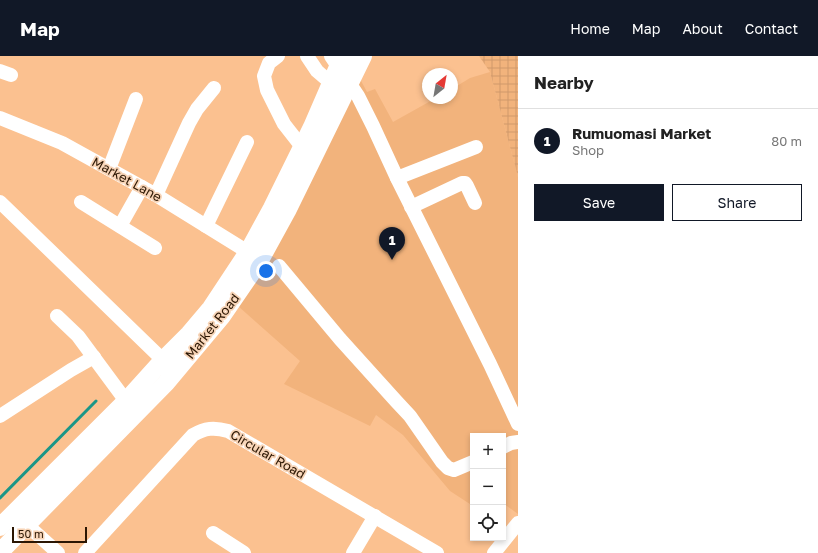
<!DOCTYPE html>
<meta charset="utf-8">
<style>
:root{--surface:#fff;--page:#f2f2f2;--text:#222;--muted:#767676;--line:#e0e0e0;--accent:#111827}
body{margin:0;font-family:"Golos Text",sans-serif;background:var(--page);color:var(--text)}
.controls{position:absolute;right:12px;bottom:12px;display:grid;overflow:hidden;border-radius:0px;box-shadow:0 2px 6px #0003}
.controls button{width:36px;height:36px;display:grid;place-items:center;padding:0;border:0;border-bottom:1px solid var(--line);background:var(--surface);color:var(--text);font:20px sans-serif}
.compass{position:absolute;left:422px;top:12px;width:36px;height:36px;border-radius:50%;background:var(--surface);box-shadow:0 2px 6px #0003;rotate:31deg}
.scale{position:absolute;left:12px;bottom:10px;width:75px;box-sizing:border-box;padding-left:4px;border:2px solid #2b1603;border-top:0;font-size:11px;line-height:14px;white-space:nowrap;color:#2b1603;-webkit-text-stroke:3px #f7d4b7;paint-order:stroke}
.you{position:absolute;left:266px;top:215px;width:14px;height:14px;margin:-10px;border:3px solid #fff;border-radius:50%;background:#1a73e8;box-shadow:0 0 0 6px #1a73e833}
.badge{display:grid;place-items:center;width:26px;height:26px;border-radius:50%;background:var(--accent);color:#fff;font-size:13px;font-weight:700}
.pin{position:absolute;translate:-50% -33px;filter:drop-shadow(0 1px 2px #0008)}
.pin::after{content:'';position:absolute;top:21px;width:14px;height:12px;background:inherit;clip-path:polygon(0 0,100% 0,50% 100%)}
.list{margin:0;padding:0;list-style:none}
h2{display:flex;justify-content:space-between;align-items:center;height:52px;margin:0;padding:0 16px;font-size:17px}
h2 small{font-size:13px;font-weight:400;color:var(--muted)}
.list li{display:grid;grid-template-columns:26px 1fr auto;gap:12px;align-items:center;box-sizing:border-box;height:64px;padding:0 16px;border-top:1px solid var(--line)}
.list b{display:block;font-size:15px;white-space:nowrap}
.list p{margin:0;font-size:13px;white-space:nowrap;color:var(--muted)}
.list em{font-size:13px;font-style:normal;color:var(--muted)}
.actions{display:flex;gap:8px;padding:12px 16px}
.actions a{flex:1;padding:9px 0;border:1px solid var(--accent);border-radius:0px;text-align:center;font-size:14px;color:var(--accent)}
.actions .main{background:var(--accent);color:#fff}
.icon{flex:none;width:22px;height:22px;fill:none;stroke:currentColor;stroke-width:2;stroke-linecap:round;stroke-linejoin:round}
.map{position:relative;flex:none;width:518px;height:497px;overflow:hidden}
header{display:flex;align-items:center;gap:24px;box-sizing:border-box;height:56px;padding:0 20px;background:var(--accent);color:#fff}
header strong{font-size:19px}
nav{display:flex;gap:22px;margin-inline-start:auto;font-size:14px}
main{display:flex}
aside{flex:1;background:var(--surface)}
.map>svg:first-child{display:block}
.built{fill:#f2b37c}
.industrial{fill:url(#industrial-grid)}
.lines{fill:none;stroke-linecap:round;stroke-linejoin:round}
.stream{stroke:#1a9687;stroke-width:3}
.minor{stroke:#fff;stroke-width:14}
.major{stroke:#fff;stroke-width:18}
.labels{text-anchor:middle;stroke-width:3.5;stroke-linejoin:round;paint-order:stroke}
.street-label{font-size:13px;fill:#2b1603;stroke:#f7d4b7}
</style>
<header>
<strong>Map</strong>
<nav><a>Home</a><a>Map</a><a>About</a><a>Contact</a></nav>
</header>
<main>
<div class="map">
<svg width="518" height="497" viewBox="0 0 518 497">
<defs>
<pattern id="industrial-grid" width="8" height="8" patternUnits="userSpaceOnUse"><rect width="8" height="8" fill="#f2b37c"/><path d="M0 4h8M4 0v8" fill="none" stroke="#d0996a"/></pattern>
</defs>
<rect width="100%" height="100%" fill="#fbc190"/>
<!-- built -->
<polygon class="built" points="490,16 518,121 518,458 503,447 503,380 473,380 473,450 450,435 403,379 376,359 370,370 284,328 300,305 238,250 359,21 367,36 375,33 393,66 436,42 452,42 452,33 470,22"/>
<!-- industrial -->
<polygon class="industrial" points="479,0 518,0 518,121 490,16"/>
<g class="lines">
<!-- stream -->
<polyline class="stream" points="0,442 96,345"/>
<!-- minor -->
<g class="minor">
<polyline points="278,0 269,7 264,20 267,34 284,68 302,91"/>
<polyline points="307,0 317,15 331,27"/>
<polyline points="331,0 358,40 373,70 397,122 490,308 518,368"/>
<polyline points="0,15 11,19"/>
<polyline points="0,62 62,87 156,139 248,196"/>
<polyline points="109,113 136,43"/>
<polyline points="397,122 476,91"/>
<polyline points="156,139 189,67 197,53 214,32"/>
<polyline points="0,146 163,304 165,314"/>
<polyline points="81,146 155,192"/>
<polyline points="411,151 462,127 465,127 467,130 475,147"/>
<polyline points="120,170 142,131"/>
<polyline points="206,170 247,86"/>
<polyline points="279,210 340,283 396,345 410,360 442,406 448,412 454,414 473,406"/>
<polyline points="57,260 78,280 126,345"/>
<polyline points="0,360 71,314 94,301"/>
<polyline points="503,391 511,387 518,386"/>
<polyline points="27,469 58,497"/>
<polyline points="213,477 244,497"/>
<path d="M 85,497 L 193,379 C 205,372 214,371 228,375 L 437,497"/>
<polyline points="353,497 375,460"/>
<polyline points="494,497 518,467"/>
</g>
<!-- major -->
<g class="major">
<polyline points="0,471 126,345 163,304 189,278 211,252 248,196 272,152 312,71 338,11 345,0"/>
<polyline points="0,496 166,327 222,260 259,206 287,155 363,0"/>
</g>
</g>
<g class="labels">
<!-- street labels -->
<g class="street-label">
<text transform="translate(127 123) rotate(29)" y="5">Market Lane</text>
<text transform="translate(212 270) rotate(-52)" y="5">Market Road</text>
<text transform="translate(268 398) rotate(30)" y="5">Circular Road</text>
</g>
</g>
</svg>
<div class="controls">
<button>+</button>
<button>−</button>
<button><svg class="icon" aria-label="locate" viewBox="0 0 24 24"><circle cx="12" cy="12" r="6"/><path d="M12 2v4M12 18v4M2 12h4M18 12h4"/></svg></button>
</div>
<svg class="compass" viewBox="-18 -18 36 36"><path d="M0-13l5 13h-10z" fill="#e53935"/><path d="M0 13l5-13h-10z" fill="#767676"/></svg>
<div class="scale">50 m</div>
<div class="you"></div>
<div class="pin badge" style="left:392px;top:204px">1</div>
</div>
<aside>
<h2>Nearby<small></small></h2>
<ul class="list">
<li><span class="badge">1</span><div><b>Rumuomasi Market</b><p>Shop</p></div><em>80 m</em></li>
</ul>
<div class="actions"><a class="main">Save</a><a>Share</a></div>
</aside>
</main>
